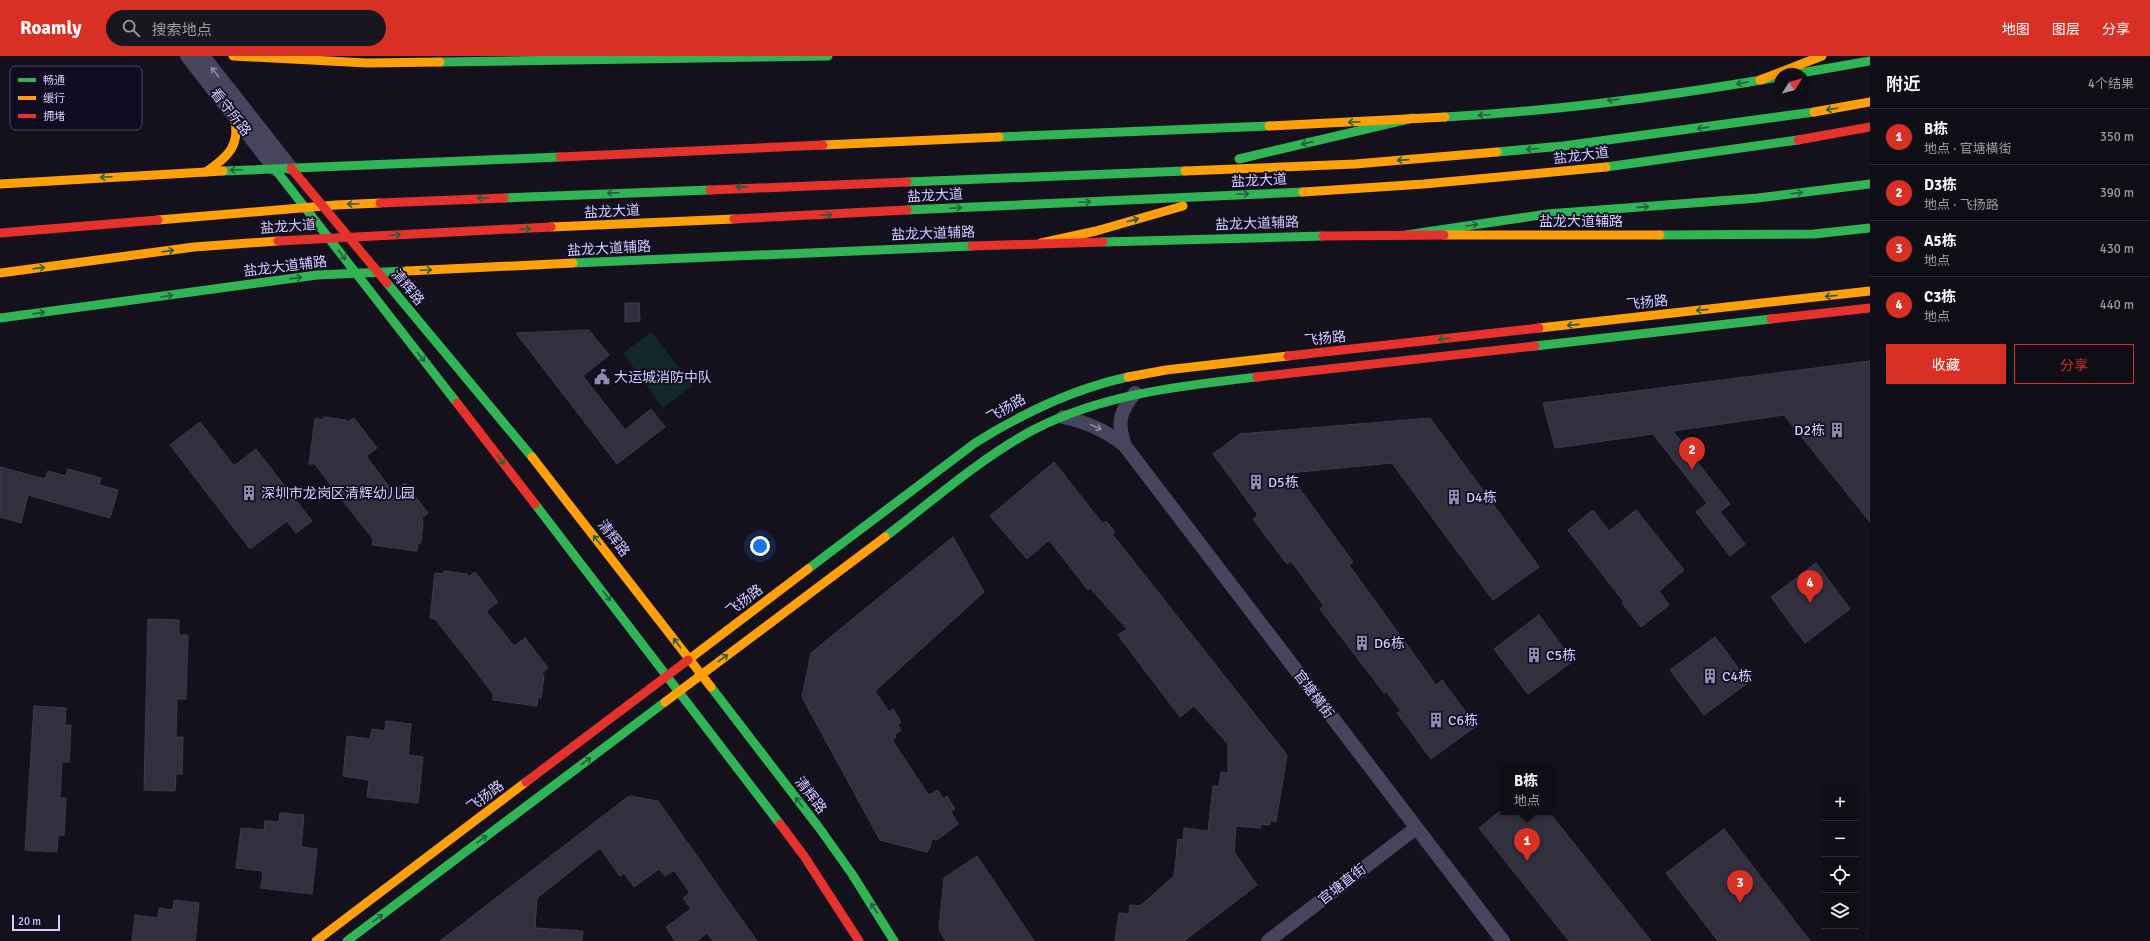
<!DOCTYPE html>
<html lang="zh">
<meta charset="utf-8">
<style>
:root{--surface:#0f0d16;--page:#18161f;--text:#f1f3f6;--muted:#9b9ca1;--line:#2f2d35;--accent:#d93025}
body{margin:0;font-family:Signika,"Noto Sans SC",sans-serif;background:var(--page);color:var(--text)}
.controls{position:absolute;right:12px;bottom:12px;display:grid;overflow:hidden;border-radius:0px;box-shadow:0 2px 10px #0003}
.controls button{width:36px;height:36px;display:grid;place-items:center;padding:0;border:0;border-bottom:1px solid var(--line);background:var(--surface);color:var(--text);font:20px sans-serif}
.compass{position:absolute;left:1774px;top:12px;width:36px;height:36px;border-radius:50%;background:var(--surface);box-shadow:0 2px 10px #0003;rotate:53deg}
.scale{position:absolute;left:12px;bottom:10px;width:48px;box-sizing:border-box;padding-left:4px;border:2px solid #d5cdff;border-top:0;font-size:11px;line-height:14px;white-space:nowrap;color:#d5cdff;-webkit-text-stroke:3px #110c22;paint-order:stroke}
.you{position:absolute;left:760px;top:490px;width:14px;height:14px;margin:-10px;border:3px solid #fff;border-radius:50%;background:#1a73e8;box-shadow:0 0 0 6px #1a73e833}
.badge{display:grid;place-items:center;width:26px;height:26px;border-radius:50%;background:var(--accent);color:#fff;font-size:13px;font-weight:700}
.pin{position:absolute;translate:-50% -33px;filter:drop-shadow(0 1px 2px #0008)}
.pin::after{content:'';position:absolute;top:21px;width:14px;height:12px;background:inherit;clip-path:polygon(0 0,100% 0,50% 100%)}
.popup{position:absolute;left:1500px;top:707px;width:54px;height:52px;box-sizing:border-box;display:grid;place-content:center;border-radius:0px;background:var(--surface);filter:drop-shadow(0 1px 3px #0005);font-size:13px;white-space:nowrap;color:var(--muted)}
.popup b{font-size:15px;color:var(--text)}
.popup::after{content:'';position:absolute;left:50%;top:100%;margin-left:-8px;border:8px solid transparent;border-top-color:var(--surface)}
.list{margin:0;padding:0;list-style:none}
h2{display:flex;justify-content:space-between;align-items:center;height:52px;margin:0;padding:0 16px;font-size:17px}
h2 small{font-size:13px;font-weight:400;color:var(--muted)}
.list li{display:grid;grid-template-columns:26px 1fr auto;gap:12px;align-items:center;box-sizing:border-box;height:56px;padding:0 16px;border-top:1px solid var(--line)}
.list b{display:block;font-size:15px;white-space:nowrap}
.list p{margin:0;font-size:13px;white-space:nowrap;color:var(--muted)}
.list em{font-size:13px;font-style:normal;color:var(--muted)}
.actions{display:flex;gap:8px;padding:12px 16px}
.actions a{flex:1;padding:9px 0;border:1px solid var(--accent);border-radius:0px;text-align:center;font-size:14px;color:var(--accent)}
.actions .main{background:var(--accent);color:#fff}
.icon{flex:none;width:22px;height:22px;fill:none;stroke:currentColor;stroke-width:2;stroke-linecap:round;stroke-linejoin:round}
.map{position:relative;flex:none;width:1870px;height:885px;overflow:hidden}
header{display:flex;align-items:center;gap:24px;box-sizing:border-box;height:56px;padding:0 20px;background:var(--accent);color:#fff}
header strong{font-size:19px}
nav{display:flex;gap:22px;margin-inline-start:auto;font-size:14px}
.search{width:280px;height:36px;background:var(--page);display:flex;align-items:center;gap:10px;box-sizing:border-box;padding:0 14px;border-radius:22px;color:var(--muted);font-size:15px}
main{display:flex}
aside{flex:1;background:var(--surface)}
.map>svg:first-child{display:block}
.green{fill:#10282a}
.building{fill:#322f3f;stroke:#403b51}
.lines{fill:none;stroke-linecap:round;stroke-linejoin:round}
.street{stroke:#47455e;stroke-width:14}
.fast{stroke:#30b455;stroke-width:9}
.slow{stroke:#ff9f0a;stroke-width:9}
.jam{stroke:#e5322d;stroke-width:9}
.oneway{stroke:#8e89ae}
.oneway2{stroke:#20603c}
.labels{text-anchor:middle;stroke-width:3.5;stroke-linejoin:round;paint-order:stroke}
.street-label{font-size:14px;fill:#d5cdff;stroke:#110c22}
.poi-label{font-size:14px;fill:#d5cdff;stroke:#110c22;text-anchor:start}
.key{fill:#110c22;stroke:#4c4664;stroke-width:1}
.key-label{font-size:11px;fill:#d5cdff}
</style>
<header>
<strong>Roamly</strong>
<div class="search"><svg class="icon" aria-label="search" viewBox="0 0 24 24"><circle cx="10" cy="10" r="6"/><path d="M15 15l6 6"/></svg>搜索地点</div>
<nav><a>地图</a><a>图层</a><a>分享</a></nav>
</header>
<main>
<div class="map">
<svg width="1870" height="885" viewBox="0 0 1870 885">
<rect width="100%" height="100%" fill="#14111d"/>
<!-- green -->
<polygon class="green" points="652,276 692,330 663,352 623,297"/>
<!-- building -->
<g class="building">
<polygon points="625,247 639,247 640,265 625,266"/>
<polygon points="589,274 609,299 583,320 625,374 651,353 665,371 617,408 516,277"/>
<polygon points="1870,305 1870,466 1784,359 1673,375 1730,448 1720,456 1745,488 1730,500 1696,456 1707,447 1653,378 1555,392 1543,347"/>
<polygon points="323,361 346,364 348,366 354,362 377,392 366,400 393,436 405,427 428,457 422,462 423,465 421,487 418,487 417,495 372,489 373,483 339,440 315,408 309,408 315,362 323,364"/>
<polygon points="1430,362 1539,511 1493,544 1392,407 1288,417 1353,506 1349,509 1436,629 1442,624 1476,670 1431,703 1397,657 1401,655 1386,635 1384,637 1320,553 1324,550 1291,505 1287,508 1253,463 1258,459 1213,398 1240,378"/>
<polygon points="200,366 234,410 256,393 312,465 296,477 287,465 250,493 170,389"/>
<polygon points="1054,406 1103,468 1106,465 1115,476 1112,478 1287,699 1276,766 1271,764 1270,769 1261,768 1260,772 1236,770 1234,796 1257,829 1184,885 1115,885 1119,857 1129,858 1130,849 1140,850 1174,820 1178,783 1183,784 1184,772 1208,775 1213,730 1219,730 1221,716 1228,717 1228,688 1194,650 1180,661 1118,579 1127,573 1090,532 1088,534 1049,484 1027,503 990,460"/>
<polygon points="0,411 45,423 48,415 66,420 68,413 101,422 99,429 118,434 110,462 28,439 21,467 0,461"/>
<polygon points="1593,454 1609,475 1636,454 1684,514 1659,535 1669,549 1641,571 1622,547 1624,546 1568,474"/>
<polygon points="953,481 984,536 875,635 889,656 893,653 901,666 898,669 901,674 894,679 896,681 892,684 927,737 930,739 938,734 943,743 947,740 955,753 951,756 958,768 937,784 932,783 930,791 927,796 880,784 802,641 811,597"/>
<polygon points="1816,507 1850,553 1805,587 1771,541"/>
<polygon points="444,515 467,518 468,521 475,516 498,546 486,555 514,590 525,582 548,612 542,617 544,619 541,642 538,641 537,650 493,644 493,638 469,606 435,563 430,562 435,517 444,518"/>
<polygon points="1539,559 1573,605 1528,638 1494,593"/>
<polygon points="148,563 179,564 179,579 188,579 186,643 177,643 176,681 183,681 182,718 176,718 175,735 144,734"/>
<polygon points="1715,581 1749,626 1704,659 1670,614"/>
<polygon points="34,650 66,652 65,669 71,669 69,706 62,706 60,742 66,742 64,779 58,779 57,796 25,794"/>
<polygon points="386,665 411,668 408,699 423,701 418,747 367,741 369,724 343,720 347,680 370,683 372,673 385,675"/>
<polygon points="629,740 658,745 757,885 713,885 707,877 697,885 675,885 666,871 691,853 683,842 690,837 674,814 665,820 659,813 634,831 624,817 620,820 600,792 537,842 535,872 583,875 582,885 440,885"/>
<polygon points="1499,756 1549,756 1651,885 1569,885 1479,772"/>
<polygon points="280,757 304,759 301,791 317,793 312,838 261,832 263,815 236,812 241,772 264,774 265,765 279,766"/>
<polygon points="1724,773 1810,885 1718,885 1666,817"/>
<polygon points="977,800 1034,885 946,885 939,874 944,822"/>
<polygon points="174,844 199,847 195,885 132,885 135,859 158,862 159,852 173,854"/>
</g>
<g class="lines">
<!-- street -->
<g class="street">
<polyline points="187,0 275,113"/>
<polyline points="203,0 291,112"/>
<path d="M 1063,361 C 1087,366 1106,374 1125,390 L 1503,885"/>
<path d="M 1125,390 C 1117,367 1119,356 1135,337"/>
<polyline points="1268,885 1416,772"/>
</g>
<!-- fast -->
<g class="fast">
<polyline points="440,6 828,0"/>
<polyline points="1795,18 1870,5"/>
<path d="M 1445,61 C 1556,55 1669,40 1779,21"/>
<polyline points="999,81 1269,70"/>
<polyline points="1497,96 1563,90 1814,56"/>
<polyline points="1239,103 1413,62"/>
<polyline points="1606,111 1798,84"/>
<polyline points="275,113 457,347"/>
<polyline points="223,115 560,101"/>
<polyline points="907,126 1185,115"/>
<polyline points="504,142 710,134"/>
<polyline points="907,154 1303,136"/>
<polyline points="1406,179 1547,158 1758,142 1870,128"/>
<polyline points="1660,179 1814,178 1870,172"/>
<polyline points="1103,186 1323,180"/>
<polyline points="573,207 972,190"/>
<polyline points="387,227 532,401"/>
<polyline points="0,262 317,219 407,215"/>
<polyline points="1535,290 1771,263"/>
<polyline points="535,448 780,768"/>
<path d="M 885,481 C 932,445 981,402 1033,374 C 1103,338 1180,330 1257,321"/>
<path d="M 808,513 L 975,387 C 1023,357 1072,333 1128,321"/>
<polyline points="711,631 820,773 852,818 894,885"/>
<polyline points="347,885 665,646"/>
</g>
<!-- slow -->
<g class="slow">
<polyline points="233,0 367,7 440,6"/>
<polyline points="1760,24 1822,0"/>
<polyline points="1814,56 1870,46"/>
<polyline points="1269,70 1445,61"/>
<polyline points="823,89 999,81"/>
<polyline points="1185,115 1355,108 1497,96"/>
<path d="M 206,116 C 229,100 241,89 234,60"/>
<polyline points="0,128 223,115"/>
<polyline points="1303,136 1424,128 1606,111"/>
<polyline points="158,164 336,149 380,147"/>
<polyline points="551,171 734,163"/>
<polyline points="1444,179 1660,179"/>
<polyline points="1041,187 1096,175 1183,150"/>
<polyline points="407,215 573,207"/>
<polyline points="0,217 194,191 278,185"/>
<polyline points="1539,272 1870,235"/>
<polyline points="1128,321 1166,314 1288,300"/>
<polyline points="532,401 711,631"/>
<polyline points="688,604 808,513"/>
<polyline points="665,646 885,481"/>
<polyline points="316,885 526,726"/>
</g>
<!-- jam -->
<g class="jam">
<polyline points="1798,84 1870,71"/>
<polyline points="560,101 823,89"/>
<polyline points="291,112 387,227"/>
<polyline points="710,134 907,126"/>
<polyline points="380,147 504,142"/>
<polyline points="734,163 907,154"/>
<polyline points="0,177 158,164"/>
<polyline points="1323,180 1444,179"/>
<polyline points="278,185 551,171"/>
<polyline points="972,190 1103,186"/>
<polyline points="1771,263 1870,252"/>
<polyline points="1288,300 1539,272"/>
<polyline points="1257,321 1535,290"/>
<polyline points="457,347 535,448"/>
<polyline points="526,726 688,604"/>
<polyline points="780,768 804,800 859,885"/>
</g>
</g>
<!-- one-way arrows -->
<defs><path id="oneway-shaft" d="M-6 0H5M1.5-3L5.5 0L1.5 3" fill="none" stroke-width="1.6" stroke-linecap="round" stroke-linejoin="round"/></defs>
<g class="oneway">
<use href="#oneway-shaft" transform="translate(215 16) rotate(-128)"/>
<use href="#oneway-shaft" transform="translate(1096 371) rotate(25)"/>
</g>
<g class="oneway2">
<use href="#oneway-shaft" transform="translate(1742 27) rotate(170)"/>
<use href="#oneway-shaft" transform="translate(1613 44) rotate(173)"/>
<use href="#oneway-shaft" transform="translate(1832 53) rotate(170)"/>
<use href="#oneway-shaft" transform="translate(1484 59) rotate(177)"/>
<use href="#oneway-shaft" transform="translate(1354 66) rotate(177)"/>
<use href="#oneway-shaft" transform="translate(1703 72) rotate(172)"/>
<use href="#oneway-shaft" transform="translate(1307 87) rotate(167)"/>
<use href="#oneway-shaft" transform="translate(1532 93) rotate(175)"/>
<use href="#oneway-shaft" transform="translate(1403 104) rotate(176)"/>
<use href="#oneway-shaft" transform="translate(236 114) rotate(178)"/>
<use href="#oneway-shaft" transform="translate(106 121) rotate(177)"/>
<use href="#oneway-shaft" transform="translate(742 131) rotate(178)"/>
<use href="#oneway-shaft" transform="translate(613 137) rotate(178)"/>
<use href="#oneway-shaft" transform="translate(1797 137) rotate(-7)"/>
<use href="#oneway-shaft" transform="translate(1243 138) rotate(-3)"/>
<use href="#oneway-shaft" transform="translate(483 142) rotate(178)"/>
<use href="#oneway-shaft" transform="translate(1085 146) rotate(-3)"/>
<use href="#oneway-shaft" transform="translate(353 148) rotate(178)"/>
<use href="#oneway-shaft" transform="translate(1643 151) rotate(-4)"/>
<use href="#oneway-shaft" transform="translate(956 152) rotate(-3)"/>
<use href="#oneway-shaft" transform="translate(826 159) rotate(-3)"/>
<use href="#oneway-shaft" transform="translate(1133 164) rotate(-16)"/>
<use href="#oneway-shaft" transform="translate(1472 169) rotate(-9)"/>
<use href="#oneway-shaft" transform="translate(525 173) rotate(-3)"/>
<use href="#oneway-shaft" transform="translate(395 179) rotate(-3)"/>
<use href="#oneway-shaft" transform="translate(168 195) rotate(-8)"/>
<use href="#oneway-shaft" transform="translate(342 199) rotate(52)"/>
<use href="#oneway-shaft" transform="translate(39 212) rotate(-7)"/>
<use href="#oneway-shaft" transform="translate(426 214) rotate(-3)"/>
<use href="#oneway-shaft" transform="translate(296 222) rotate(-8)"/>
<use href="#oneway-shaft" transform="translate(167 240) rotate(-8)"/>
<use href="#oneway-shaft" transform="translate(1831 240) rotate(174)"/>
<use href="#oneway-shaft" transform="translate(1702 254) rotate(174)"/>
<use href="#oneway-shaft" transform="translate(39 257) rotate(-8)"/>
<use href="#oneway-shaft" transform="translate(1573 269) rotate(174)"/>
<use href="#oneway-shaft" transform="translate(1444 283) rotate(174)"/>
<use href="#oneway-shaft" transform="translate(421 301) rotate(52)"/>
<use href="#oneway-shaft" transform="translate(501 404) rotate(52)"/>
<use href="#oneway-shaft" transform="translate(597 484) rotate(-128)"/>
<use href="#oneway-shaft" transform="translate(607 540) rotate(52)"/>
<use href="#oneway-shaft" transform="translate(677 587) rotate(-127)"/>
<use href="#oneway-shaft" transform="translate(723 602) rotate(-37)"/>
<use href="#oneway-shaft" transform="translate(586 705) rotate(-37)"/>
<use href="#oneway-shaft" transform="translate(799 746) rotate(-128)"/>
<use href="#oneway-shaft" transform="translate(482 783) rotate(-37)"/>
<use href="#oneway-shaft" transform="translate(874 852) rotate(-123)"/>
<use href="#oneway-shaft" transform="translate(378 862) rotate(-37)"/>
</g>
<!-- icons -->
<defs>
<symbol id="civic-bare" viewBox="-9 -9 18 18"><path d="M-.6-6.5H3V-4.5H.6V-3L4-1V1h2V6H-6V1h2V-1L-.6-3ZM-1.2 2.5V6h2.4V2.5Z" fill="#918bb0" stroke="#110c22" stroke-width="2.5" paint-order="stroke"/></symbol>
<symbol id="building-bare" viewBox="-9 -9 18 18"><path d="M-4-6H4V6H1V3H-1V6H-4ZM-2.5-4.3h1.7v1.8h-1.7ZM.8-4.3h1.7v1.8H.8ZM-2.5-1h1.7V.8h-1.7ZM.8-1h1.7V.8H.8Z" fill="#918bb0" stroke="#110c22" stroke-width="2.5" paint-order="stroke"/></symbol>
</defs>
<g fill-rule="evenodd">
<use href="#civic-bare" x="591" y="310" width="22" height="22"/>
<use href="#building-bare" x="1826" y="363" width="22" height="22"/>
<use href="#building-bare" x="1245" y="415" width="22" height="22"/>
<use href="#building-bare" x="238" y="426" width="22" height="22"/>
<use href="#building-bare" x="1443" y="430" width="22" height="22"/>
<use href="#building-bare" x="1351" y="576" width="22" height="22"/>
<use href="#building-bare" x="1523" y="588" width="22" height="22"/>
<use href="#building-bare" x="1699" y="609" width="22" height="22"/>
<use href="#building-bare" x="1425" y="653" width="22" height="22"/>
</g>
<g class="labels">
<!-- street labels -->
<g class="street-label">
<text transform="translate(231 56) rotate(52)" y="5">看守所路</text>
<text transform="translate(1581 99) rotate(-7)" y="5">盐龙大道</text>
<text transform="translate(1259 124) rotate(-3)" y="5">盐龙大道</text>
<text transform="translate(935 139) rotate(-3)" y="5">盐龙大道</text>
<text transform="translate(612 155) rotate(-3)" y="5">盐龙大道</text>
<text x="1581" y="170">盐龙大道辅路</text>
<text transform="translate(1257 167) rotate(-2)" y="5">盐龙大道辅路</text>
<text transform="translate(288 170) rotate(-4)" y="5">盐龙大道</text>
<text transform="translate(933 177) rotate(-2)" y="5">盐龙大道辅路</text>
<text transform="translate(609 192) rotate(-3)" y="5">盐龙大道辅路</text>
<text transform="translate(285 210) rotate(-7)" y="5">盐龙大道辅路</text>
<text transform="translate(408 231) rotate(50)" y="5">清辉路</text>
<text transform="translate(1647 246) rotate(-6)" y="5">飞扬路</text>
<text transform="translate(1325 282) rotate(-6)" y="5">飞扬路</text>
<text transform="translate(1006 352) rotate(-30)" y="5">飞扬路</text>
<text transform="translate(614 482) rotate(52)" y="5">清辉路</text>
<text transform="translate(744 544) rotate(-37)" y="5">飞扬路</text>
<text transform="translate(1314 638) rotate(53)" y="5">官塘横街</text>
<text transform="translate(811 739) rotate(52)" y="5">清辉路</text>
<text transform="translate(485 740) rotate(-37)" y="5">飞扬路</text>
<text transform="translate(1342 828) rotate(-38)" y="5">官塘直街</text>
</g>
<!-- poi labels -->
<g class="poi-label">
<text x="614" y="326">大运城消防中队</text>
<text x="1825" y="379" text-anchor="end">D2栋</text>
<text x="1268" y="431">D5栋</text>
<text x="261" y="442">深圳市龙岗区清辉幼儿园</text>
<text x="1466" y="446">D4栋</text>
<text x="1374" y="592">D6栋</text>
<text x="1546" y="604">C5栋</text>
<text x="1722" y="625">C4栋</text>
<text x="1448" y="669">C6栋</text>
</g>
</g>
<!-- legend -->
<rect x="10" y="10" width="132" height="64" rx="6" class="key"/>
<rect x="18" y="22" width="18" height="4" fill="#30b455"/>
<rect x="18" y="40" width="18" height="4" fill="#ff9f0a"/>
<rect x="18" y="58" width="18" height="4" fill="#e5322d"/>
<g class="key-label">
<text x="43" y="28">畅通</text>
<text x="43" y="46">缓行</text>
<text x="43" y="64">拥堵</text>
</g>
</svg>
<div class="controls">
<button>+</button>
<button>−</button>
<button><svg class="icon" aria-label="locate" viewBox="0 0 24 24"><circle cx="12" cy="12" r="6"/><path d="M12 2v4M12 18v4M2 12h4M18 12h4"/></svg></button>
<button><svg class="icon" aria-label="layers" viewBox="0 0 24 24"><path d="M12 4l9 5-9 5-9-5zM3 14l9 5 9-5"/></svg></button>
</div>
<svg class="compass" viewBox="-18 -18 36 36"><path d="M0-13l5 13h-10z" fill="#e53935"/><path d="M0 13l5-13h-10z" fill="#9b9ca1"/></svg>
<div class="scale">20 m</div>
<div class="you"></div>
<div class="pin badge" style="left:1527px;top:805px">1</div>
<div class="popup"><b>B栋</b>地点</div>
<div class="pin badge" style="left:1692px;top:414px">2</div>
<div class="pin badge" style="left:1740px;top:847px">3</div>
<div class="pin badge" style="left:1810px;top:547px">4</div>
</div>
<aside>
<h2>附近<small>4个结果</small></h2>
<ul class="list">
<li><span class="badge">1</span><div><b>B栋</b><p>地点 · 官塘横街</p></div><em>350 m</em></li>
<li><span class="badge">2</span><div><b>D3栋</b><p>地点 · 飞扬路</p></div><em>390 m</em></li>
<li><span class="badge">3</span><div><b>A5栋</b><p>地点</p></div><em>430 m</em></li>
<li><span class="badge">4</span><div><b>C3栋</b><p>地点</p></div><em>440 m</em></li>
</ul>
<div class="actions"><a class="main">收藏</a><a>分享</a></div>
</aside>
</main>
